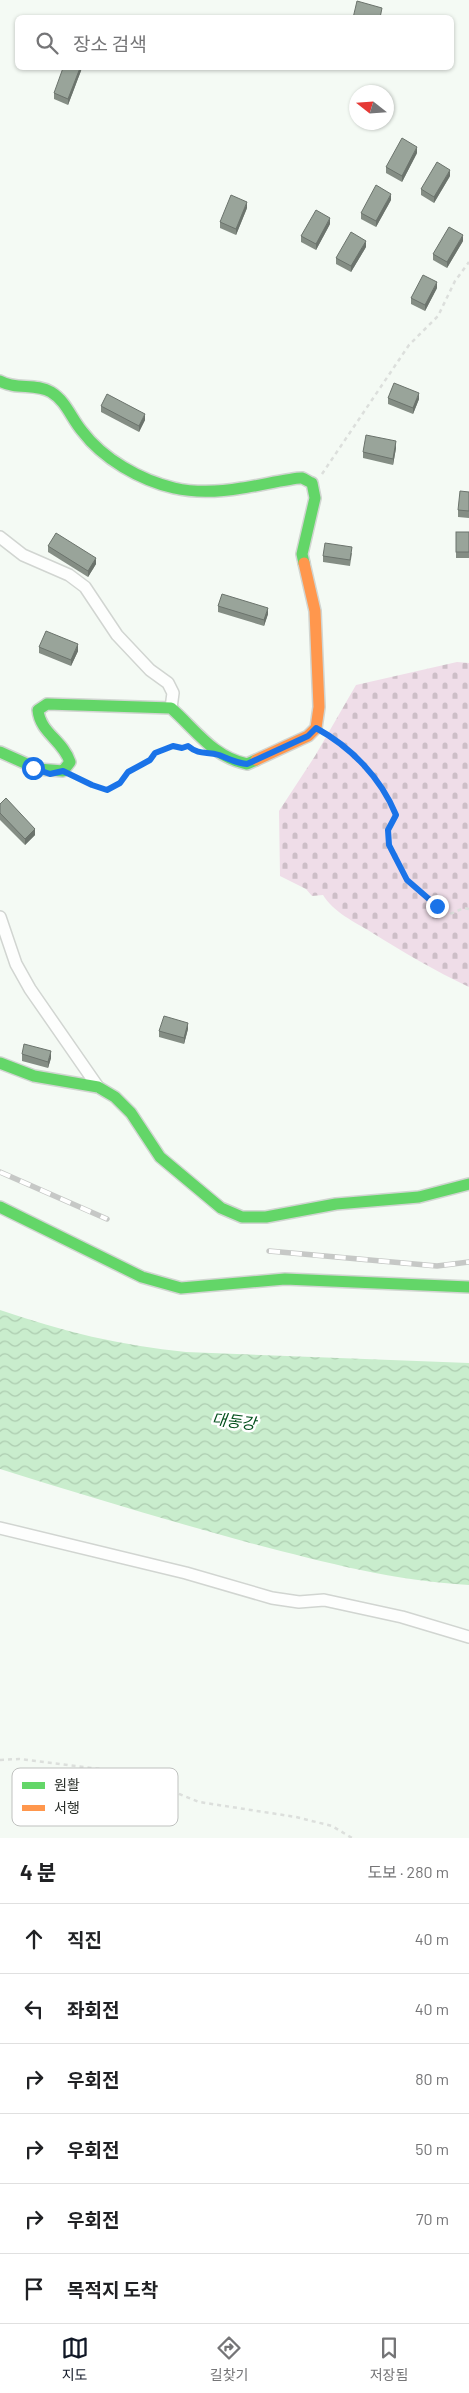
<!DOCTYPE html>
<html lang="ko">
<meta charset="utf-8">
<style>
:root{--surface:#fff;--page:#f6f6f6;--text:#202124;--muted:#757577;--line:#e0e0e0;--accent:#111827}
body{margin:0;font-family:Barlow,"Noto Sans KR",sans-serif;background:var(--page);color:var(--text)}
.compass{position:absolute;left:349px;top:85px;width:45px;height:45px;border-radius:50%;background:var(--surface);box-shadow:0 1px 4px #0004;rotate:287deg}
.stop{position:absolute;width:15px;height:15px;margin:-11px;border:4px solid #1a73e8;border-radius:50%;background:#fff}
.stop.end{background:#1a73e8;border-color:#fff;box-shadow:0 1px 5px #0008}
.list{margin:0;padding:0;list-style:none}
h2{display:flex;justify-content:space-between;align-items:center;height:65px;margin:0;padding:0 20px;font-size:21px}
h2 small{font-size:16px;font-weight:400;color:var(--muted)}
.list li{display:grid;grid-template-columns:32px 1fr auto;gap:15px;align-items:center;box-sizing:border-box;height:70px;padding:0 20px;border-top:1px solid var(--line)}
.list b{display:block;font-size:19px;white-space:nowrap}
.list em{font-size:16px;font-style:normal;color:var(--muted)}
.icon{flex:none;width:28px;height:28px;fill:none;stroke:currentColor;stroke-width:2;stroke-linecap:round;stroke-linejoin:round}
.map{position:relative;flex:none;width:469px;height:1838px;overflow:hidden}
.search{position:absolute;background:var(--surface);box-shadow:0 1px 4px #0004;left:15px;right:15px;top:15px;height:55px;display:flex;align-items:center;gap:12px;box-sizing:border-box;padding:0 18px;border-radius:8px;color:var(--muted);font-size:19px}
.sheet{height:485px;background:var(--surface)}
nav{display:flex;justify-content:space-around;align-items:center;box-sizing:border-box;height:70px;border-top:1px solid var(--line);background:var(--surface);font-size:14px;color:var(--muted)}
nav a{display:grid;justify-items:center;gap:2px}
nav .on{color:var(--accent)}
.map>svg:first-child{display:block}
.cemetery{fill:url(#cemetery-stones)}
.water{fill:url(#water-waves)}
.lines{fill:none;stroke-linecap:round;stroke-linejoin:round}
.street-casing{stroke:#d1d5d1;stroke-width:14}
.fast-casing{stroke:#d1d5d1;stroke-width:14}
.slow-casing{stroke:#d1d5d1;stroke-width:14}
.path{stroke:#dcdfdc;stroke-width:2.5;stroke-dasharray:4 4;stroke-linecap:butt}
.street{stroke:#fdfefd;stroke-width:11}
.fast{stroke:#63d668;stroke-width:11}
.slow{stroke:#ff974d;stroke-width:11}
.rail-casing{stroke:#c6c8c6;stroke-width:5.5}
.rail{stroke:#fff;stroke-width:4;stroke-dasharray:11;stroke-linecap:butt}
.wall{fill:#848d84}
.shaded-wall{fill:#6b736c}
.building{fill:#99a49a;stroke:#6b736c}
.route{stroke:#1a73e8;stroke-width:6}
.labels{text-anchor:middle;stroke-width:5;stroke-linejoin:round;paint-order:stroke}
.water-label{font-size:16px;font-style:italic;fill:#03501c;stroke:#fff}
.key{fill:#fff;stroke:#bfc1bf;stroke-width:1}
.key-label{font-size:14px;fill:#2a2f2a}
</style>
<div class="map">
<svg width="469" height="1838" viewBox="0 0 469 1838">
<defs>
<pattern id="cemetery-stones" width="16" height="16" patternUnits="userSpaceOnUse" patternTransform="scale(1.25)"><rect width="16" height="16" fill="#efdde8"/><path d="M2 7V4a2 2 0 0 1 4 0v3zM10 15v-3a2 2 0 0 1 4 0v3z" fill="#cdbec7"/></pattern>
<pattern id="water-waves" width="16" height="10" patternUnits="userSpaceOnUse" patternTransform="scale(1.25)"><rect width="16" height="10" fill="#c9edcd"/><path d="M0 5q4-4 8 0t8 0" fill="none" stroke="#adccb0"/></pattern>
</defs>
<rect width="100%" height="100%" fill="#f4faf4"/>
<!-- cemetery -->
<path class="cemetery" d="M 457,662 L 469,663 L 469,987 C 435,971 403,952 371,932 C 355,922 333,912 323,895 L 312,896 L 306,889 L 280,876 L 279,811 L 315,756 L 356,685 Z"/>
<!-- water -->
<path class="water" d="M 0,1310 C 61,1331 122,1346 186,1352 L 469,1363 L 469,1585 C 394,1581 323,1562 250,1543 C 166,1520 83,1495 0,1469 Z"/>
<g class="lines">
<defs>
<g id="street">
<polyline points="0,537 23,555 69,575 85,587 117,635 150,670 168,683 173,693 171,708"/>
<polyline points="0,917 16,964 30,989 98,1087"/>
<polyline points="0,1528 186,1573 272,1598 299,1602 324,1600 402,1617 469,1637"/>
</g>
<g id="fast">
<path d="M 0,381 C 16,390 36,383 51,392 C 66,401 71,418 82,431 C 103,459 140,480 174,488 C 196,493 219,492 242,488 C 253,487 295,477 302,478 C 305,479 309,482 312,483 L 315,498 L 302,554 L 304,563"/>
<path d="M 0,752 L 38,769 L 63,771 L 70,762 C 63,740 40,733 38,710 L 47,704 L 171,708 C 196,730 213,757 247,764 L 256,760"/>
<polyline points="0,1063 34,1076 98,1087 115,1097 131,1113 160,1157 221,1208 242,1217 266,1217 336,1204 419,1197 469,1184"/>
<polyline points="0,1207 142,1277 181,1288 285,1279 469,1287"/>
</g>
<polyline id="slow" points="256,760 308,736 316,728 319,707 315,611 304,563"/>
</defs>
<!-- street casing -->
<use href="#street" class="street-casing"/>
<!-- fast casing -->
<use href="#fast" class="fast-casing"/>
<!-- slow casing -->
<use href="#slow" class="slow-casing"/>
<!-- path -->
<g class="path">
<polyline points="322,474 409,345 438,316 455,281 469,262"/>
<path d="M 328,735 C 357,756 382,781 395,815 L 388,830 L 389,845 L 407,880 L 418,891 L 450,914 L 464,908 L 469,909"/>
<path d="M 76,777 L 107,790 C 119,783 119,781 128,773 C 131,769 137,768 141,765 C 161,750 164,748 189,747"/>
<polyline points="0,1760 19,1759 125,1772 199,1802 296,1817 332,1826 352,1838"/>
</g>
<!-- street -->
<use href="#street" class="street"/>
<!-- fast -->
<use href="#fast" class="fast"/>
<!-- slow -->
<use href="#slow" class="slow"/>
<defs>
<g id="rail">
<polyline points="0,1172 107,1219"/>
<polyline points="269,1251 437,1266 469,1262"/>
</g>
</defs>
<!-- rail casing -->
<use href="#rail" class="rail-casing"/>
<!-- rail -->
<use href="#rail" class="rail"/>
</g>
<!-- wall -->
<g class="wall">
<polygon points="82,68 68,105 54,99 54,93"/>
<polygon points="417,153 402,182 386,173 386,167"/>
<polygon points="450,176 434,203 421,195 421,189"/>
<polygon points="391,200 376,227 361,219 361,213"/>
<polygon points="247,208 236,235 220,228 220,222"/>
<polygon points="330,224 316,250 301,242 301,236"/>
<polygon points="463,241 447,268 433,260 433,254"/>
<polygon points="366,247 351,272 336,264 336,258"/>
<polygon points="437,288 425,311 411,304 411,298"/>
<polygon points="388,398 419,399 413,414 388,404"/>
<polygon points="101,406 145,420 139,432 101,412"/>
<polygon points="396,448 393,465 363,458 363,452"/>
<polygon points="469,492 469,518 458,517 458,510"/>
<rect x="456" y="532" width="13" height="26"/>
<polygon points="48,546 96,564 88,577 48,552"/>
<polygon points="352,553 350,566 323,562 323,556"/>
<polygon points="218,606 268,614 264,626 218,612"/>
<polygon points="39,647 78,651 71,666 39,653"/>
<polygon points="0,804 35,835 25,845 0,820"/>
<polygon points="188,1029 184,1044 159,1037 159,1031"/>
<polygon points="22,1054 51,1058 48,1068 22,1061"/>
</g>
<!-- shaded-wall -->
<g class="shaded-wall">
<polygon points="80,68 82,68 68,105 68,99"/>
<polygon points="417,147 417,153 402,182 402,176"/>
<polygon points="450,170 450,176 434,203 434,197"/>
<polygon points="391,194 391,200 376,227 376,221"/>
<polygon points="247,202 247,208 236,235 236,229"/>
<polygon points="330,218 330,224 316,250 316,244"/>
<polygon points="463,235 463,241 447,268 447,262"/>
<polygon points="366,241 366,247 351,272 351,266"/>
<polygon points="437,282 437,288 425,311 425,305"/>
<polygon points="419,393 419,399 413,414 413,408"/>
<polygon points="145,414 145,420 139,432 139,426"/>
<polygon points="396,441 396,448 393,465 393,459"/>
<polygon points="96,558 96,564 88,577 88,571"/>
<polygon points="268,608 268,614 264,626 264,620"/>
<polygon points="78,644 78,651 71,666 71,660"/>
<polygon points="35,829 35,835 25,845 25,839"/>
<polygon points="188,1023 188,1029 184,1044 184,1038"/>
<polygon points="51,1051 51,1058 48,1068 48,1062"/>
</g>
<!-- building -->
<g class="building">
<polygon points="357,1 382,8 380,18 353,18"/>
<polygon points="63,68 80,68 68,99 54,93"/>
<polygon points="402,138 417,147 402,176 386,167"/>
<polygon points="437,162 450,170 434,197 421,189"/>
<polygon points="376,185 391,194 376,221 361,213"/>
<polygon points="231,195 247,202 236,229 220,222"/>
<polygon points="316,210 330,218 316,244 301,236"/>
<polygon points="449,227 463,235 447,262 433,254"/>
<polygon points="351,232 366,241 351,266 336,258"/>
<polygon points="423,275 437,282 425,305 411,298"/>
<polygon points="394,383 419,393 413,408 388,398"/>
<polygon points="107,394 145,414 139,426 101,406"/>
<polygon points="366,435 396,441 393,459 363,452"/>
<polygon points="460,491 469,492 469,511 458,510"/>
<rect x="456" y="532" width="13" height="20"/>
<polygon points="56,533 96,558 88,571 48,546"/>
<polygon points="325,543 352,547 350,560 323,556"/>
<polygon points="222,594 268,608 264,620 218,606"/>
<polygon points="46,631 78,644 71,660 39,647"/>
<polygon points="6,798 35,829 25,839 0,813 0,804"/>
<polygon points="164,1016 188,1023 184,1038 159,1031"/>
<polygon points="24,1044 51,1051 48,1062 22,1054"/>
</g>
<g class="lines">
<!-- route -->
<path class="route" d="M 33,768 L 50,774 L 63,771 L 92,785 L 107,790 L 120,783 L 128,772 L 150,760 L 155,753 L 173,746 L 182,748 L 188,746 C 200,756 206,751 219,755 C 229,759 236,763 247,764 L 308,736 L 316,728 C 351,747 381,778 396,815 L 388,830 L 389,845 L 407,880 L 437,906"/>
</g>
<g class="labels">
<!-- water labels -->
<g class="water-label">
<text transform="translate(234 1421) rotate(7)" y="6">대동강</text>
</g>
</g>
<!-- legend -->
<rect x="12" y="1768" width="166" height="58" rx="8" class="key"/>
<rect x="22" y="1782" width="23" height="7" fill="#63d668"/>
<rect x="22" y="1805" width="23" height="6" fill="#ff974d"/>
<g class="key-label">
<text x="54" y="1790">원활</text>
<text x="54" y="1813">서행</text>
</g>
</svg>
<svg class="compass" viewBox="-18 -18 36 36"><path d="M0-13l5 13h-10z" fill="#e53935"/><path d="M0 13l5-13h-10z" fill="#757577"/></svg>
<div class="stop" style="left:33px;top:768px"></div>
<div class="stop end" style="left:437px;top:906px"></div>
<div class="search"><svg class="icon" aria-label="search" viewBox="0 0 24 24"><circle cx="10" cy="10" r="6"/><path d="M15 15l6 6"/></svg>장소 검색</div>
</div>
<section class="sheet">
<h2>4 분<small>도보 · 280 m</small></h2>
<ul class="list">
<li><svg class="icon" aria-label="ahead" viewBox="0 0 24 24"><path d="M12 20V5M6 11l6-6 6 6"/></svg><div><b>직진</b></div><em>40 m</em></li>
<li><svg class="icon" aria-label="left" viewBox="0 0 24 24"><path d="M17 20v-9H6M10 6l-5 5 5 5"/></svg><div><b>좌회전</b></div><em>40 m</em></li>
<li><svg class="icon" aria-label="right" viewBox="0 0 24 24"><path d="M7 20v-9h11M14 6l5 5-5 5"/></svg><div><b>우회전</b></div><em>80 m</em></li>
<li><svg class="icon" aria-label="right" viewBox="0 0 24 24"><path d="M7 20v-9h11M14 6l5 5-5 5"/></svg><div><b>우회전</b></div><em>50 m</em></li>
<li><svg class="icon" aria-label="right" viewBox="0 0 24 24"><path d="M7 20v-9h11M14 6l5 5-5 5"/></svg><div><b>우회전</b></div><em>70 m</em></li>
<li><svg class="icon" aria-label="arrive" viewBox="0 0 24 24"><path d="M6 21V4h12l-3 4 3 4H6"/></svg><div><b>목적지 도착</b></div></li>
</ul>
</section>
<nav>
<a class="on"><svg class="icon" aria-label="map" viewBox="0 0 24 24"><path d="M3 6l6-2 6 2 6-2v14l-6 2-6-2-6 2zM9 4v14M15 6v14"/></svg>지도</a>
<a><svg class="icon" aria-label="directions" viewBox="0 0 24 24"><path d="M12 3l9 9-9 9-9-9zM9 14v-3h6M13 9l2 2-2 2"/></svg>길찾기</a>
<a><svg class="icon" aria-label="saved" viewBox="0 0 24 24"><path d="M7 4h10v16l-5-4-5 4z"/></svg>저장됨</a>
</nav>
